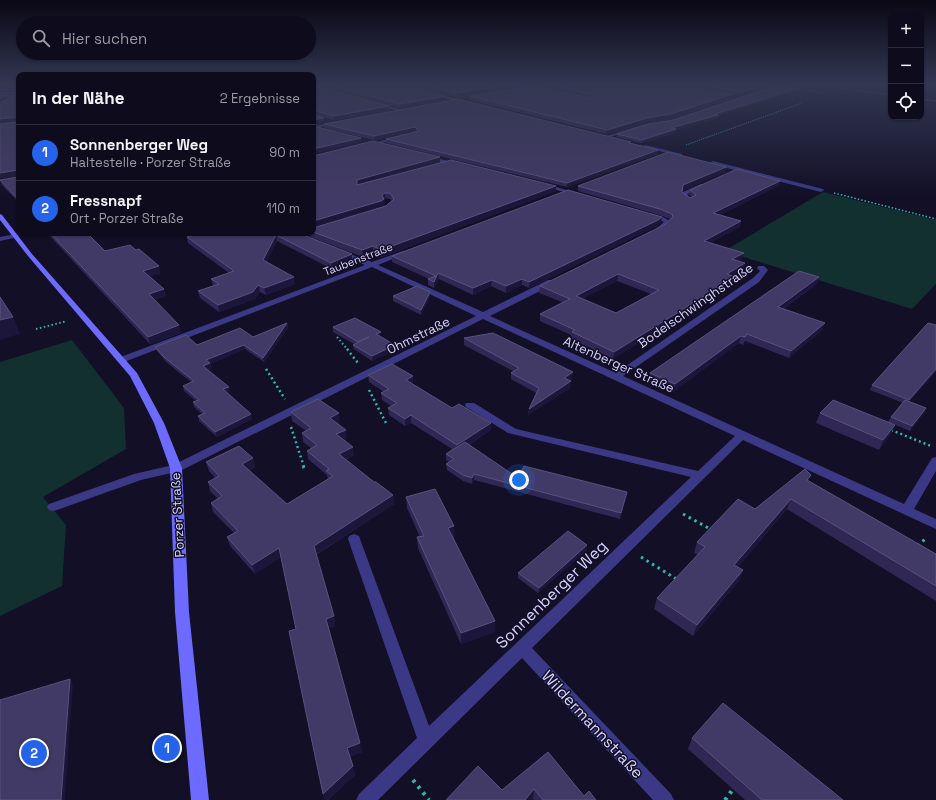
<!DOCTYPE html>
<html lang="de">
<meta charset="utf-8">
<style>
:root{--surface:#0e0b1c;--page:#171425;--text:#f1f3f6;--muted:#9b9ba3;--line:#2e2b3b;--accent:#2563eb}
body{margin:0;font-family:"Space Grotesk",sans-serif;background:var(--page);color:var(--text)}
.controls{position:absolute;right:12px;top:12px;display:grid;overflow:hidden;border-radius:8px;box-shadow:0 1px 3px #0004}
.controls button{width:36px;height:36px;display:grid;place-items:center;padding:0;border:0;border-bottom:1px solid var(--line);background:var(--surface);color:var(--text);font:20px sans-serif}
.you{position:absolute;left:519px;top:480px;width:14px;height:14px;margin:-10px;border:3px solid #fff;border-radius:50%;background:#1a73e8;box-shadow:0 0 0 6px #1a73e833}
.badge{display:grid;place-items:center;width:26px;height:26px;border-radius:50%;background:var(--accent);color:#fff;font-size:13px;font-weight:700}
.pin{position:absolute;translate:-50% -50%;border:2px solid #fff;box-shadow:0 1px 4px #0006}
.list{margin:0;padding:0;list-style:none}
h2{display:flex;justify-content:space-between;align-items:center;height:52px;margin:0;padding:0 16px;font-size:17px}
h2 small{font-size:13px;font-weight:400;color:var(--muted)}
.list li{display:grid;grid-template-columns:26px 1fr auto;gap:12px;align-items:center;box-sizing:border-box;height:56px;padding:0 16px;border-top:1px solid var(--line)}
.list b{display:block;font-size:15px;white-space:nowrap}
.list p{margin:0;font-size:13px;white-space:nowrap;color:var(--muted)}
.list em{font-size:13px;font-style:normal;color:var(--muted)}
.icon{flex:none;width:22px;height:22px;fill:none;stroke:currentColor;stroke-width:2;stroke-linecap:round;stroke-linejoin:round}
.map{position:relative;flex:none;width:936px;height:800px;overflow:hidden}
.search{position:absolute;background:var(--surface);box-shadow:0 1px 3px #0004;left:16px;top:16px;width:300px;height:44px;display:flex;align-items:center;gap:10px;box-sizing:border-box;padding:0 14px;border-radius:22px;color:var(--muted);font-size:15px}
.panel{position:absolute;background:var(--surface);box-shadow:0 1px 3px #0004;left:16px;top:72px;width:300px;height:164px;border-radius:8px}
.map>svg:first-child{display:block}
.green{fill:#12302f}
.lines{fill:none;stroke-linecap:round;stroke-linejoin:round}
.path-far5{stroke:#2db9af;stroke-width:1;stroke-dasharray:1 1;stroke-linecap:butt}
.path-far4{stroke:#2db9af;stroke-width:1.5;stroke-dasharray:1.5 2;stroke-linecap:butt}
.path-far3{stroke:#2db9af;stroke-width:2;stroke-dasharray:1.5 2.5;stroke-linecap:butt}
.path-far2{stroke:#2db9af;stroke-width:2.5;stroke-dasharray:2 3;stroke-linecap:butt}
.path-far1{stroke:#2db9af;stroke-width:3;stroke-dasharray:2.5 4;stroke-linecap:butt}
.path{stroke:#2db9af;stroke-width:4;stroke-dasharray:3 5;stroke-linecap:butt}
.service{fill:#3b3986;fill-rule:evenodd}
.minor{fill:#3b3986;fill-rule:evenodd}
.tertiary{fill:#3b3986;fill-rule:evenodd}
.secondary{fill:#6d6bff;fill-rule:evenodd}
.wall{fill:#302754;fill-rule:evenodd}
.shaded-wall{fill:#1c163a}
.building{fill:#423a66;stroke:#59527e;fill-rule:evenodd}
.labels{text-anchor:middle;stroke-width:3;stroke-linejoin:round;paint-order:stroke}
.far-street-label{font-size:11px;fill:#d8d4ff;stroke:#120f26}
.street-label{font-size:13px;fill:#d8d4ff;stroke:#120f26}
.near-street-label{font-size:16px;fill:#d8d4ff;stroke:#120f26}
</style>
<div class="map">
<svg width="936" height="800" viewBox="0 0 936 800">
<rect width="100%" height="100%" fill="#120f26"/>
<!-- green -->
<g class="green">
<polygon points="823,192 936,220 936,284 912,309 724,251"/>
<polygon points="72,340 124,408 126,449 43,497 66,525 62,586 0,616 0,362"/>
</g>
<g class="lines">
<!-- path-far5 -->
<g class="path-far5">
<polyline points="835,87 891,95"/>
<polyline points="921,99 936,101"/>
<polyline points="686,145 802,103"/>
</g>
<!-- path-far4 -->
<polyline class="path-far4" points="834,193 936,219"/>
<!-- path-far3 -->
<g class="path-far3">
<polyline points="36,329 67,321"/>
<polyline points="337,337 348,350"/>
</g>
<!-- path-far2 -->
<g class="path-far2">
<polyline points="347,349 358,363"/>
<polyline points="266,369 285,399"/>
<polyline points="369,390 386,423"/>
<polyline points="291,427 304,467"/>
<polyline points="891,430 931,446"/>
</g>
<!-- path-far1 -->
<g class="path-far1">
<polyline points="303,466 304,468"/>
<polyline points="683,514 712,530"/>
<polyline points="918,546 927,537"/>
<polyline points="641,557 678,580"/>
</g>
<!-- path -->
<g class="path">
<polyline points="413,780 429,800"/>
<polyline points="725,800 733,789"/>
</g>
<!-- service -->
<g class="service">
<rect x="0" y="92" width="19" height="2"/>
<polygon points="16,234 19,236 18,237 0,241 0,237"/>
</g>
<!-- minor -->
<g class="minor">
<polygon points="542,84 549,84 524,90 522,89"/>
<polygon points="765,84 779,84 826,93 824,94 785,88 773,88 673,122 648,126 606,138 604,137 645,124 671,120 770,87 764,86"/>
<polygon points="433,93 469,102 470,103 468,104 432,95"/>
<polygon points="377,103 403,110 404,111 402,112 376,105"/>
<polygon points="339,122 337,124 313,128 313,126"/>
<polygon points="399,136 401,138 373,145 371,144"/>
<polygon points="645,145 682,154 682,155 680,156 643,147"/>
<polygon points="427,156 461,164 462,165 459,167 425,158 425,156"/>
<polygon points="713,161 823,189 824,190 821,192 711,164 711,162"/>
<polygon points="542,184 546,184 580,194 575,195 542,186"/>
<polygon points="701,184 706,185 688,194 687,195 693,200 692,201 688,201 681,196 683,192"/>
<polygon points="650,213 665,218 671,222 661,230 657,230 657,228 664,222 648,216 647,215"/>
<polygon points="339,250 372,262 403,251 407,251 407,253 378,265 483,312 548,280 554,280 554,284 490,316 616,373 753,278 760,271 757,268 758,266 764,266 768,270 759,282 623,376 904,504 932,458 936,457 936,471 914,509 936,519 936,529 743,440 532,648 671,794 674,800 653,800 522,658 378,800 356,800 359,794 417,738 348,539 349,536 354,534 359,536 360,539 429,726 691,477 508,433 466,407 465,405 466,403 474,403 516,429 698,471 735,436 483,319 180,471 141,480 57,510 53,511 49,510 47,507 49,504 134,474 173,465 476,316 372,267 124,362 121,363 116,360 118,358 365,265 337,253 337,251"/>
</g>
<!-- tertiary -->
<polygon class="tertiary" points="19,94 19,96 0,98 0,96"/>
<!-- secondary -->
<polygon class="secondary" points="0,214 2,215 32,254 137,373 164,423 182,468 189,612 209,800 191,800 175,612 170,468 154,423 130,376 28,256 0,220"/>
</g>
<!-- wall -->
<g class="wall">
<polygon points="0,84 19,84 18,91 0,91"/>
<polygon points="313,84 399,84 446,100 400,108"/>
<polygon points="402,84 533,84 458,97"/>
<polygon points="543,84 765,84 764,88 741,95 700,89 701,90 732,99 671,119 647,123 606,134 470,100 470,96 591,98 543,87"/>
<polygon points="787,84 811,84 811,86 806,88"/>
<polygon points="313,85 389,111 334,120 313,114"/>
<polygon points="796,89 796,91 718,116 718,118 676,130 675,133 641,143 617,137 617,134 674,120"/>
<polygon points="19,93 19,203 2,185 0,180 17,177 17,176 0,178 0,124"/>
<polygon points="458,99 658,150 657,154 567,187 386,143 386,139 416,132 416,131 374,140 324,128 324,124"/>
<polygon points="313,156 440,162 403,173 556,186 556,191 382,257 373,253 363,257 300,233 313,233 313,228 386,206 392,201 390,199 385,198 384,199 385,205 381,207 313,227"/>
<path d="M 726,167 L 725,172 L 682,191 L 682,192 L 690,198 L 692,197 L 689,195 L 690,190 L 778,186 L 720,215 L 741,221 L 740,227 L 710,243 L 742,259 L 738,261 L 745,263 L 743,270 L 733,276 L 735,277 L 733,283 L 613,359 L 571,339 L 571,335 L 540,321 L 540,314 L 562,302 L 539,293 L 540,286 L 664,225 L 670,219 L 659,215 L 578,191 L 578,186 ZM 617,281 L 651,294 L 616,313 L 582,299 Z"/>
<polygon points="662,217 661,222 657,226 529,288 522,285 506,293 491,286 473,295 439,279 434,288 428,285 428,279 429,279 392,262 392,256"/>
<polygon points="47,233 87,233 105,251 161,273 150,276 164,289 166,296 154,300 181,333 150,344"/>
<polygon points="298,233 352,261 332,269 277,241 266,262 295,284 266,295 260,292 255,299 219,312 200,298 198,291 213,286 211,279 229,273 188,243 187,237"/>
<polygon points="819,277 817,284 783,309 822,330 789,358 745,341 743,345 739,343 673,392 648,380 650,373"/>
<polygon points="393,296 430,296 421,315 393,301"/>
<polygon points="287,323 288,328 264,362 245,349 210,364 212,368 208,370 230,391 227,393 252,419 217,437 199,421 198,416 202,414 194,407 193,402 196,401 184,391 183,386 191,382 166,362 157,351 155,347 197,345 253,337"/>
<polygon points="928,323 909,401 926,408 924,413 910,431 888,422 891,417 903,403 870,390 872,385"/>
<polygon points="333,327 381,332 381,337 395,345 395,350 372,361 354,349 353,345 354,344 333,332"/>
<polygon points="464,338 572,379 569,380 570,388 528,415 529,409 536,393 511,379 511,373 513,371 464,345"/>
<polygon points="368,375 413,376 413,383 412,384 452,408 491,430 469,445 518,478 627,492 620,519 474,480 472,484 463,481 447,470 446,464 449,462 446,460 446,454 452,449 411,423 405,426 389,415 388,408 391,406 382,400 381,393 384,392 369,382"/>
<polygon points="291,412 340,422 338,423 347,438 344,440 354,455 346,460 374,482 393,495 394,504 316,555 334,616 335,626 329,628 362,752 350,757 355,775 328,800 325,800 323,794 296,629 281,557 255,574 230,546 227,537 234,533 213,512 211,503 218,499 210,491 208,482 215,478 209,471 206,462 253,458 255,467 249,471 287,504 328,480 327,475 308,459 307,451 311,448 303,442 302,433 306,431 292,421"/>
<polygon points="820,413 895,425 890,435 879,450 816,423"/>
<polygon points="809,481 936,554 936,601 787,509 738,567 743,570 739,581 693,636 654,609 657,598 698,555 694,553 697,542 755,509"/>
<polygon points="406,497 455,537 453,537 495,632 461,644 418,548 417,537 420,537 407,508"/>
<polygon points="587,545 587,550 538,593 518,578 518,573"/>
<polygon points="692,738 843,800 745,800 688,749"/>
<polygon points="548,752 584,796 596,800 534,800 533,799 502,790"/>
</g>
<!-- shaded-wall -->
<g class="shaded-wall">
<polygon points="512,84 533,84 458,97 458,93"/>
<polygon points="765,84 764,88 741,95 742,92"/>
<polygon points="807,84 811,84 811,86 806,88"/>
<polygon points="796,89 796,91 718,116 718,118 676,130 675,133 641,143 642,140 671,128"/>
<polygon points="732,94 732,99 671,119 647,123 606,134 607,130"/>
<polygon points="6,95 8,99 0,102 0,98"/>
<polygon points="446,96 446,100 400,108 400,104"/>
<polygon points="389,106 389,111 334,120 334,116"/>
<polygon points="18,117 19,122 0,124 0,119"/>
<polygon points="324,118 324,123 313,125 313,120"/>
<polygon points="415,127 416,131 374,140 374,136"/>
<polygon points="361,138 362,143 313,154 313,149"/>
<polygon points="658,150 657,154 567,187 567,183"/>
<polygon points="440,157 440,162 358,186 357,185 357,180"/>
<polygon points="726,167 725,172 682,191 681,198 683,185"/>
<polygon points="18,170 19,176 0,178 0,173"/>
<polygon points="780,181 778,186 712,219 713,213"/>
<polygon points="556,186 556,191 382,257 381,250"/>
<polygon points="385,193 385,205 381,207 313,227 313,221 382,195"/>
<polygon points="662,217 661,222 657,226 529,288 529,282"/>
<polygon points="741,221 740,227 703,247 704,241"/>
<polygon points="276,235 277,241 264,267 263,260"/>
<polygon points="373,246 373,253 363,257 362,250"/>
<polygon points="744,253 742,259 731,266 732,259"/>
<polygon points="352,254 352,261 332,269 331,263"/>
<polygon points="745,263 743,270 726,281 727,274"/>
<polygon points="159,266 161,273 146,277 143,271"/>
<polygon points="438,273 439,279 434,288 434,282"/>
<polygon points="618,274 617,281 575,303 576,296"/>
<polygon points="294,277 295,284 266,295 264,288"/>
<polygon points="735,277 733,283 613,359 614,352"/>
<polygon points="819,277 817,284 775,314 778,307"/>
<polygon points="522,279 522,285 506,293 506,286"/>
<polygon points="492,280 491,286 473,295 473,288"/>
<polygon points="258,285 260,292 255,299 219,312 218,305"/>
<polygon points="164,289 166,296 151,301 149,294"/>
<polygon points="430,292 430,296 421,315 421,310"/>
<polygon points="13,317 20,334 0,340 0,320"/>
<polygon points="287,323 288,328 264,362 263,358"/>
<polygon points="825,323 822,330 789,358 791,351"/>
<polygon points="179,325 181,333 150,344 148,337"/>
<polygon points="381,332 381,337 376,339 376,334"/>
<polygon points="741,336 739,343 673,392 675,384"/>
<polygon points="244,345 245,349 210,364 212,368 205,371 203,366 206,360"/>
<polygon points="395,345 395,350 372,361 372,356"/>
<polygon points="936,369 936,372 907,405 909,400"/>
<polygon points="573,372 572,379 563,384 564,378"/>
<polygon points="413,376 413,383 406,387 406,380"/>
<polygon points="571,381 570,388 528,415 529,409"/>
<polygon points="229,387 230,391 224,394 223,389"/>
<polygon points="926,408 924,413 910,431 912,426"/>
<polygon points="339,413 340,422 332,427 330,418"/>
<polygon points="251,414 252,419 217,437 215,432"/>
<polygon points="411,415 411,423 405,426 405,419"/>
<polygon points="491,423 491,430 457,452 457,445"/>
<polygon points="895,425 890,435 879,450 883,440"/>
<polygon points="346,430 347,438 338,443 336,434"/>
<polygon points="353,447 354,455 340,463 339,454"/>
<polygon points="253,458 255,467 244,473 242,464"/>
<polygon points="474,474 474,480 472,484 472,478"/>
<polygon points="627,492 626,498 620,519 621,513"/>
<polygon points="393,495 394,504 315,555 314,546"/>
<polygon points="791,499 787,509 731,576 734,565"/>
<polygon points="454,526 455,537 449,539 448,528"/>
<polygon points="587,545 587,550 538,593 539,588"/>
<polygon points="279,548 281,557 255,574 252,565"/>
<polygon points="743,570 739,581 693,636 697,625"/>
<polygon points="334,616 335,626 328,628 326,619"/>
<polygon points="495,621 495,632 461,644 461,633"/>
<polygon points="70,679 73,684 65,800 61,800"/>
<polygon points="360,743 362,752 349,757 347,748"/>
<polygon points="353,766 355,775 328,800 325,800 323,794"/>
<polygon points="534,789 533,799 532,800 525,800"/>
</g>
<!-- building -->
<g class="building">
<polygon points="0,84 19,84 19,93 18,87 0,87"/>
<polygon points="326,84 399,84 446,96 400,104"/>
<polygon points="418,84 512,84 458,93"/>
<polygon points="546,84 764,84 742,92 701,85 699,87 701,90 732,94 671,114 647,118 607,130 470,96 534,86 590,98 594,96 593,95"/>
<polygon points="313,85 389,106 334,116 313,110"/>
<polygon points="774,87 796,89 715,114 718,115 671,128 676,129 642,140 617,134 649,124 674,120"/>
<polygon points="19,93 19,200 0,180 17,177 18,170 0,173 0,124 17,122 18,117 0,119 0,103"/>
<polygon points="0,95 6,95 0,98"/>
<polygon points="458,99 631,142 629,143 658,150 567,183 386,139 419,131 415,127 374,136 324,124"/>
<polygon points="313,114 324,118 313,120"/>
<polygon points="313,126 361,138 313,149"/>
<polygon points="373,141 440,157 357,180 357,185 451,160 556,186 381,250 373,246 362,250 313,232 313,228 386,206 394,199 390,193 385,193 382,195 384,199 381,201 313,221 313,156"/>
<path d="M 668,152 L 726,167 L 683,185 L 682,192 L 690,198 L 696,195 L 690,190 L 737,169 L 780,181 L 713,213 L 741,221 L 704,241 L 744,253 L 732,259 L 745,263 L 727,274 L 735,277 L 614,352 L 572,332 L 575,330 L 540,314 L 570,299 L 540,286 L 664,225 L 673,217 L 672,214 L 660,209 L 578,186 ZM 618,274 L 659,290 L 616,313 L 576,296 Z"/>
<polygon points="568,190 662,217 658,220 529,282 522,279 506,286 492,280 473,288 438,273 434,282 428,279 436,276 392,256"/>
<polygon points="50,233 87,233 105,251 130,245 136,250 139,249 159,266 143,271 164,289 149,294 179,325 148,337"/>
<polygon points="201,233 298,233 352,254 331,263 276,235 263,260 294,277 264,288 258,285 253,292 218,305 198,291 219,284 211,279 234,271 187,237"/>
<polygon points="799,271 819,277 778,307 825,323 791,351 747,334 745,337 741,336 675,384 650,373"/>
<polygon points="417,286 430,292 421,310 393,296"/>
<polygon points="0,297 13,317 0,320"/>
<polygon points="355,318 381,332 376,334 395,345 372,356 353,345 369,337 358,342 333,327"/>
<polygon points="287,323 263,358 244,345 206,360 210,363 203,366 229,387 223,389 251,414 215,432 198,416 205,413 193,402 199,400 183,386 194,381 164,357 155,347 186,335 197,345 240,328 253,337"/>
<polygon points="928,323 936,325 936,369 909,400 872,385"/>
<polygon points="493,333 573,372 564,378 571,381 529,409 539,388 511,373 519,368 464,338"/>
<polygon points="392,364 413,376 406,380 452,408 459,404 491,423 457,445 411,415 405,419 388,408 397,403 381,393 389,389 368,375"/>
<polygon points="318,399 339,413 330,418 346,430 336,434 353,447 339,454 374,482 376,482 393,495 314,546 334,616 326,619 360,743 347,748 353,766 323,794 289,631 296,629 279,548 252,565 227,537 238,531 211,503 222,496 208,482 219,476 206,462 239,446 253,458 242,464 287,504 333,476 326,471 329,469 307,451 317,445 302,433 311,428 291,412"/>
<polygon points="833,400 895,425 883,440 820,413"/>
<polygon points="905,400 926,408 912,426 891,417"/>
<polygon points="465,442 518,478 524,466 627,492 621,513 474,474 472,478 463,475 446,464 454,459 446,454"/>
<polygon points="805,469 811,475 807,480 936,554 936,586 791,499 734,565 743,570 697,625 657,598 705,547 697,542 738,499 755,509"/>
<polygon points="435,489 454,526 448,528 495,621 461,633 417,537 424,536 406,497"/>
<polygon points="568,531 587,545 539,588 518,573"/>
<polygon points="70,679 61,800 0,800 0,700"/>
<polygon points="723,703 843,800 762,800 692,738"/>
<polygon points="548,752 584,796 589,791 596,800 543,800 534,789 525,800 446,800 478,766 502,790"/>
</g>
<!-- sky -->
<linearGradient id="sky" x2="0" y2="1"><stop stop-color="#0a0815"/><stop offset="0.43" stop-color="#333752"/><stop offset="1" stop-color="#333752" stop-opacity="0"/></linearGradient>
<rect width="936" height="196" fill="url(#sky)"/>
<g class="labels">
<!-- far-street labels -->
<g class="far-street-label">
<text transform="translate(358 259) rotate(-21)" y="4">Taubenstraße</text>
</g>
<!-- street labels -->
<g class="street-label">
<text transform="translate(695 305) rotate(-35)" y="5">Bodelschwinghstraße</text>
<text transform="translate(418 335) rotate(-26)" y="5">Ohmstraße</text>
<text transform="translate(619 364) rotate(24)" y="5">Altenberger Straße</text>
<text transform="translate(177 515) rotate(-93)" y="5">Porzer Straße</text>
</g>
<!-- near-street labels -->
<g class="near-street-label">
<text transform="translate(551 594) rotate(-44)" y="6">Sonnenberger Weg</text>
<text transform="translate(593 724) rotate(47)" y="6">Wildermannstraße</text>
</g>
</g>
</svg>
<div class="controls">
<button>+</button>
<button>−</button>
<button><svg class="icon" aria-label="locate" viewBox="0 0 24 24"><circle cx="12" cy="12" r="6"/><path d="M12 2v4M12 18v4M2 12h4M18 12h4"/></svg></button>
</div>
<div class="you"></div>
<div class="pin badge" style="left:167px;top:748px">1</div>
<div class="pin badge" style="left:34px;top:753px">2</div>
<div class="search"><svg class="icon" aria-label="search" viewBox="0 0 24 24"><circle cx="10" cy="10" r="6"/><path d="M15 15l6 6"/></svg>Hier suchen</div>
<section class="panel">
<h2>In der Nähe<small>2 Ergebnisse</small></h2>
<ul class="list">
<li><span class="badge">1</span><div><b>Sonnenberger Weg</b><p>Haltestelle · Porzer Straße</p></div><em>90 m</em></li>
<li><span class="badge">2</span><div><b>Fressnapf</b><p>Ort · Porzer Straße</p></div><em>110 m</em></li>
</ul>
</section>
</div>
